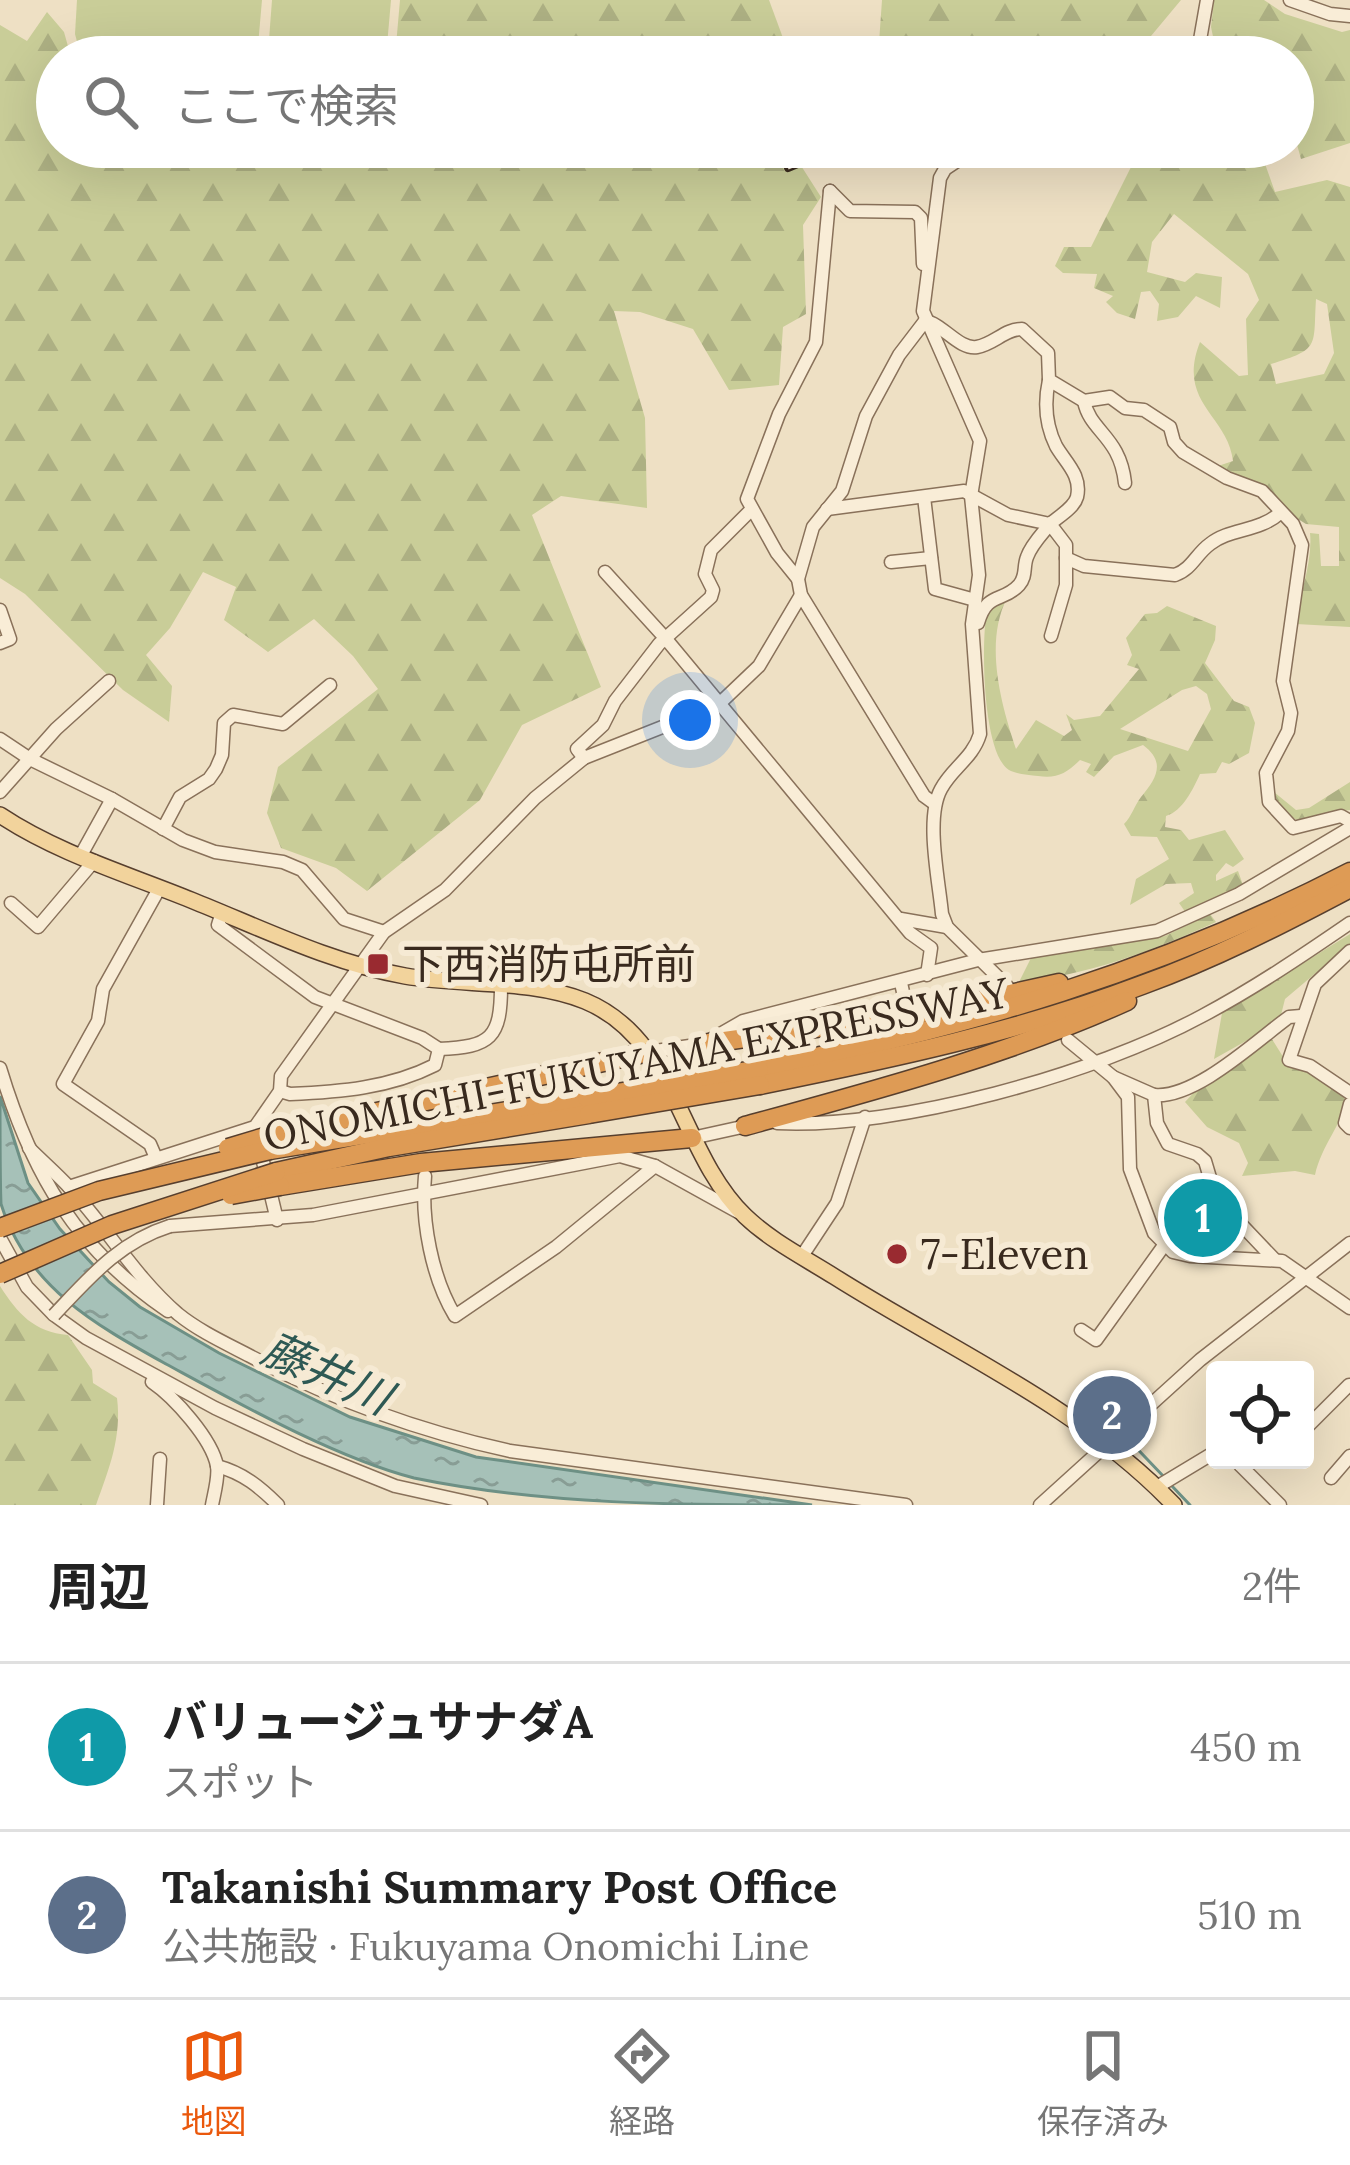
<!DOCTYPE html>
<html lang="ja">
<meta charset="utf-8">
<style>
:root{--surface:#fff;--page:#f2f2f2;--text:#222;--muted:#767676;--line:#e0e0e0;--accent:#ea580c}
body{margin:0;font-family:Lora,"Noto Sans JP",serif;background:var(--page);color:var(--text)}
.controls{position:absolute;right:36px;bottom:36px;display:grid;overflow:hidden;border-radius:12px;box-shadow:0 12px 48px #0002}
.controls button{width:108px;height:108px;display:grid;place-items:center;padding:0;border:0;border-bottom:3px solid var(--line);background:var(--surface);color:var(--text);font:60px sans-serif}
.you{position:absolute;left:690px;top:720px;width:42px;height:42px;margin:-30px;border:9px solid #fff;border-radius:50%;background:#1a73e8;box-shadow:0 0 0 18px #1a73e833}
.badge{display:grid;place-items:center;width:78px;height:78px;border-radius:50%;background:var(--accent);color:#fff;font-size:39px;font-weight:700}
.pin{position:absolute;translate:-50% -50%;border:6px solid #fff;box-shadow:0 3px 12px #0006}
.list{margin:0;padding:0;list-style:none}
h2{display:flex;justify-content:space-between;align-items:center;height:156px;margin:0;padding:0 48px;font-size:51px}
h2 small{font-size:39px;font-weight:400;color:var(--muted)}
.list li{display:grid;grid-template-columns:78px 1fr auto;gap:36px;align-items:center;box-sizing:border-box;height:168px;padding:0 48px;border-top:3px solid var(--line)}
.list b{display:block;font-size:45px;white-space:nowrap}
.list p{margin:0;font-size:39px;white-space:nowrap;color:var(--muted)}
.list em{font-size:39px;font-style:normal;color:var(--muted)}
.icon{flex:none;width:66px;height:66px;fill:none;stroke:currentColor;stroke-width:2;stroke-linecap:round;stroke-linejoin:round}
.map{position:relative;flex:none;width:1350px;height:1505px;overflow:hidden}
.search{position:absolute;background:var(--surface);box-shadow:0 12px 48px #0002;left:36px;right:36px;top:36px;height:132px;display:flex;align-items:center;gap:30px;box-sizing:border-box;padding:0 42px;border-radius:66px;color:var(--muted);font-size:45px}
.sheet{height:492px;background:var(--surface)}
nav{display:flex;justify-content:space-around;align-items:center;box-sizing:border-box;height:168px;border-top:3px solid var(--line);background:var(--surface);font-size:33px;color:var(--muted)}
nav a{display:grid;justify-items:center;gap:6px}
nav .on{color:var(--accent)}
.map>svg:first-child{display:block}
.forest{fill:url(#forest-firs);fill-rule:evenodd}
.pitch{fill:#c9cd98}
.water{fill:url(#water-ripples);stroke:#6d9085;stroke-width:3}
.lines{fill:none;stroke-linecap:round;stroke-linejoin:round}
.stream{stroke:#6d9085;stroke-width:3}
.minor-casing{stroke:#89715a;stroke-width:15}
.major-casing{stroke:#573f2e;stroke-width:18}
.highway-casing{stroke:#573f2e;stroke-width:21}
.minor{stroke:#f9edd7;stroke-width:12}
.major{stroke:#f2d39c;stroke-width:15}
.highway{stroke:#de9b55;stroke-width:18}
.rail-casing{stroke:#392a1e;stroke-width:8}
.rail{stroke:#f6ead4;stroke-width:3;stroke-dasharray:9;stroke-linecap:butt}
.minor-bridge-casing{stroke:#89715a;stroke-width:15;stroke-linecap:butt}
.highway-bridge-casing{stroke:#573f2e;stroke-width:21;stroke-linecap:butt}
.minor-bridge{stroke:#f9edd7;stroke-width:12}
.highway-bridge{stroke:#de9b55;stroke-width:18}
.poi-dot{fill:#992a30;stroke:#f6ead4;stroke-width:4.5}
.labels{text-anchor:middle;stroke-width:12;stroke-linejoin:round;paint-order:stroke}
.poi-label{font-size:42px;fill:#392a1e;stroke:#f6ead4;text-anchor:start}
.street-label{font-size:42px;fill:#392a1e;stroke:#f6ead4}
.water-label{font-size:45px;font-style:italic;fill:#2e5954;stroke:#f6ead4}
</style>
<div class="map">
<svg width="1350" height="1505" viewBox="0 0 1350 1505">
<defs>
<pattern id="forest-firs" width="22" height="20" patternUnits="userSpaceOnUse" patternTransform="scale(3)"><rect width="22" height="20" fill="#c9cd98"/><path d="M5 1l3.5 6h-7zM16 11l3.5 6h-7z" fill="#adb083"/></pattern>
<pattern id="water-ripples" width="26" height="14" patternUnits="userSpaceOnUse" patternTransform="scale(3)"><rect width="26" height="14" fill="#a6c1b8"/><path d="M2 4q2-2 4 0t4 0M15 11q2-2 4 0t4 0" fill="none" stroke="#889d95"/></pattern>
</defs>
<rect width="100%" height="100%" fill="#eee0c4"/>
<!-- forest -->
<g class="forest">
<polygon points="400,0 769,0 790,57 395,57"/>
<polygon points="882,0 1181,0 1151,36 1154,57 878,57"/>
<polygon points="1214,0 1264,0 1285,14 1342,32 1350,30 1350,143 1301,159 1293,130 1293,102 1299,99 1297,81 1293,81 1293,57 1207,57 1216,51 1211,27"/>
<polygon points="47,12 64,32 71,57 57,57 57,147 796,147 791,150 821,197 803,225 806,314 783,327 779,385 729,390 693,329 640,312 614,311 645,418 647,508 561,496 532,515 601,687 522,725 480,800 367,891 336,868 281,848 267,813 278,767 378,689 353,656 314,619 268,652 224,620 236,587 203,572 170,628 146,655 172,686 169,722 123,690 25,594 0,578 0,25 27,41"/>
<path d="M 1163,147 L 1191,147 L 1220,162 L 1229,155 L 1232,147 L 1259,147 L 1275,192 L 1327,180 L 1350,187 L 1350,627 L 1296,624 C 1299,594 1313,563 1310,533 L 1319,534 L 1321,566 L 1339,566 L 1339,527 L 1306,524 L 1282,509 L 1270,489 L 1218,466 L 1233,461 C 1228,415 1176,403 1200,342 L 1239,376 L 1248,375 L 1246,319 L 1259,300 L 1248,274 L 1174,214 L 1152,242 L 1147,272 L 1185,282 L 1196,273 L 1222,277 L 1220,308 L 1196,296 L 1178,317 L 1157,321 L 1159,304 L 1150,291 L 1141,292 L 1135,319 L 1117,313 L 1106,302 L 1113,296 L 1094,288 L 1097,274 L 1063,273 L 1055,266 L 1064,247 L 1091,247 L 1135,159 ZM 1316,299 L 1327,304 L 1334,353 L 1324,374 L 1276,384 L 1271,364 C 1321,349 1313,347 1316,299 Z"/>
<path d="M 1007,598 C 984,643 1001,704 1016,749 L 1036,720 L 1064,736 L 1072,730 L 1066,714 L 1074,720 L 1100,716 L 1139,669 L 1127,665 L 1132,655 L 1126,638 L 1145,614 L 1157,613 L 1167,606 L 1216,626 L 1215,640 L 1205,663 L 1234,701 L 1249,707 L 1255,723 L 1249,753 L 1229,764 L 1222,762 L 1216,773 L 1200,774 C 1193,789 1183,811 1166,816 L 1165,827 L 1181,830 L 1189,840 L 1225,830 L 1244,859 L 1233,867 L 1226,863 L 1216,875 L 1216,881 L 1238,871 L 1243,885 L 1186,913 L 1179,903 L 1194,893 L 1191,883 L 1166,884 L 1130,905 L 1136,879 L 1169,859 L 1157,837 L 1131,836 L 1124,824 C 1132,816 1134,806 1141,797 C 1157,778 1166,762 1143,745 L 1114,756 L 1094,777 L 1086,772 L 1091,764 L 1080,760 C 1067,773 1057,779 1038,776 C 1029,775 1016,774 1009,770 C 982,753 981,639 987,611 ZM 1196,686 L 1207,694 L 1211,709 L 1188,751 L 1120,729 L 1182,690 Z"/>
<path d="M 1350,782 L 1350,810 C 1307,815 1311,838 1272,801 L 1274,792 L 1296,810 L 1309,808 Z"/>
<path d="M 1210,914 L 1216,922 C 1155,950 1086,976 1019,982 L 1031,958 L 1165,936 Z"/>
<polygon points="1350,934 1350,944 1285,999 1281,1015 1269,1028 1214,1059 1222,1013"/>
<path d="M 1270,1036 L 1287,1063 L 1308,1068 L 1349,1095 C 1342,1125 1322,1144 1315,1175 L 1295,1171 L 1242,1176 L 1248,1163 L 1239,1143 L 1207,1127 L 1185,1102 L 1199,1087 Z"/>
<path d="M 0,1286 C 18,1314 34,1332 68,1335 L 92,1370 L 93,1383 L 117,1398 C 122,1437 109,1469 96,1505 L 0,1505 Z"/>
</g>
<!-- pitch -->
<g class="pitch">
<polygon points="77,0 262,0 257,57 81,57 75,34"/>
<polygon points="272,0 391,0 386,57 268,53"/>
</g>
<!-- water -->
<path class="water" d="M 0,1096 L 28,1183 L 60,1229 L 109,1282 L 140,1307 L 219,1353 L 350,1417 L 476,1457 L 812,1505 C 678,1505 545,1505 414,1478 C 336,1458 238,1403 166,1364 C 96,1325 27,1287 1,1204 C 0,1182 0,1122 0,1096 Z"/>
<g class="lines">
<!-- stream -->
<g class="stream">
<polyline points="1126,1437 1165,1478"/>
<polyline points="1171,1485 1190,1505"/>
</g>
<defs>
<g id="minor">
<polyline points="1290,0 1330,14 1350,16"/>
<polyline points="1197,57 1207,0"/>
<path d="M 978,147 L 945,169 L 940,178 L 923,311 L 980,441 L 971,496 L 979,575 L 972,624 L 980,734 C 973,758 952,768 941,789 C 925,818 939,881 942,914 L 947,927 L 1007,986"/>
<path d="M 1055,147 C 1096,160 1110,167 1150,147"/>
<polyline points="830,191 850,211 915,212 921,218 923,264"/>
<path d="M 925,321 C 943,324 959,350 977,347 C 994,344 1005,329 1022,329 L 1048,353 L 1049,380 L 1084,401 L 1110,397 L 1125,408 L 1144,410 L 1170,427 L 1174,442 L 1183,452 L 1227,478 L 1262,491 L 1293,524 L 1302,545 L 1283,681 L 1291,713 L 1288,731 L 1266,773 L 1269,802 L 1293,828 L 1341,816 L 1350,821"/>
<polyline points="925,321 899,355 866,416 842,491 813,527 798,579 801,595 924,796 935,804"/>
<path d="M 1084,401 C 1090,432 1120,436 1125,483"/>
<polyline points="924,497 935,589 975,600"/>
<path d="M 827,509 L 964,491 L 1008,515 L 1050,524 C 1058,517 1074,508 1077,497 C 1082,475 1065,462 1056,446 C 1045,424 1044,403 1049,380"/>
<path d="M 1066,558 L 1084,566 L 1175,575 C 1192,569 1196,554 1210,544 C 1230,528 1259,532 1280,513"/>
<polyline points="891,562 931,558"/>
<polyline points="605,572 666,639 910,933 931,948 927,975"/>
<polyline points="798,579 777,553 747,499 779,414 816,342 830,191"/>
<polyline points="0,610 10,639 0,643"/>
<path d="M 978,623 C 987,591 1003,603 1019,585 C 1027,576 1023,567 1027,557 C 1031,545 1042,534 1050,524 L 1066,545 L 1066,585 L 1051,636"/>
<polyline points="0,739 30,759 112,799 183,840 215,852 283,862 302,870 344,919 384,932"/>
<polyline points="584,758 577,749 603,725 615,701 659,644 711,597 713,590 705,574 711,550 752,509"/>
<polyline points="0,792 56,729 109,681"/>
<polyline points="163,829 180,797 209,779 216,769 222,755 224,723 233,715 283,724 330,685"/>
<polyline points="81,855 112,799"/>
<polyline points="11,903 38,927 94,861"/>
<path d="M 222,912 L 218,925 L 315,997 L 422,1038 L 439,1049 L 435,1065 C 390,1088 339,1092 290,1094 L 280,1091"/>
<polyline points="901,919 947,927"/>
<polyline points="1350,951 1315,984 1289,1060 1310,1066 1350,1093"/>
<polyline points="901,983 905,1001"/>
<polyline points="1068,1040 1113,1077 1128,1097 1130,1169 1154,1233 1173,1252 1190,1256 1282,1261 1350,1308"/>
<path d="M 439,1049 C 491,1047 501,1038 501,986"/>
<polyline points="649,1052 703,1044 743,1021 978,960 1157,931 1239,894 1350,828"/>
<path d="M 0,1068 C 32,1174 75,1248 168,1311"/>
<polyline points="1113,1077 1154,1095 1157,1123 1168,1144 1197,1154 1205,1161 1216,1198 1274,1259"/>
<path d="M 1154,1095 C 1195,1099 1256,1041 1289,1017 L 1301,1016"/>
<polyline points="1350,1104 1345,1123 1350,1128"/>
<path d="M 777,1123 C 899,1129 1095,1074 1202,1016 C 1253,989 1302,956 1350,923"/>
<polyline points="692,1138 751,1125"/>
<polyline points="259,1145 277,1220"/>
<path d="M 29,1148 C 42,1161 57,1174 69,1187 C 107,1228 135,1277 178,1314 C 199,1331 225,1343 250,1356 C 333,1400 419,1431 510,1451 L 906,1505"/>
<polyline points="156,1158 150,1144 63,1084 98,1021 103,989 160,887"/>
<path d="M 425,1176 C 421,1221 432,1278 455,1316 L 556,1247 L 655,1166"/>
<polyline points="69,1187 255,1127 280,1091 281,1076 384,932 445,890 535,798 584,758 718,705 759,666 801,595"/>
<polyline points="170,1226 313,1215 620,1156 655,1166 738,1212"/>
<polyline points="0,1238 27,1287 54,1315 86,1338 215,1408 303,1449 395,1486 481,1505"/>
<polyline points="802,1256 837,1203 865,1117"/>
<polyline points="1081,1330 1096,1340 1165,1244"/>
<path d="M 152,1382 C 174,1397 212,1439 217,1466 C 219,1477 214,1494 212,1505"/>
<polyline points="1305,1429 1349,1385"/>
<polyline points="1240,1465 1280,1505"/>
<path d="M 217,1466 C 243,1473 260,1487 278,1505"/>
<polyline points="1331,1478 1350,1456"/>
<polyline points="1157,1487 1215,1452"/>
<polyline points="157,1505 160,1459"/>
<polyline points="1040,1505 1200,1360 1350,1243"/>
</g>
<path id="major" d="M 0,815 C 57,853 127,874 191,900 C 261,928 331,963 405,976 C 464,986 530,979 585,1001 C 677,1039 679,1152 745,1216 C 771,1241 805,1258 835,1277 C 949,1349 1080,1406 1174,1505"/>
<g id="highway">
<polyline points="703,1044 929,1012 1059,983"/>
<path d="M 759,1069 C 971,1026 1157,972 1350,872"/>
<path d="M 760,1085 C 889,1059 1018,1032 1142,985 C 1214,959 1282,924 1350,888"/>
<path d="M 745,1126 C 873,1091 1005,1056 1127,1001"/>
<polyline points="268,1136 649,1052"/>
<polyline points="270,1150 587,1098"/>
<polyline points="276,1172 389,1147 589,1114"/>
<polyline points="280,1186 421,1163 692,1138"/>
</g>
</defs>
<!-- minor casing -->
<use href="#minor" class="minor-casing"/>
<!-- major casing -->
<use href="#major" class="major-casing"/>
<!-- highway casing -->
<use href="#highway" class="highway-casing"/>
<!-- minor -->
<use href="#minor" class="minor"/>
<!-- major -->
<use href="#major" class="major"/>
<!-- highway -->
<use href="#highway" class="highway"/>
<defs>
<polyline id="rail" points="788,168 838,147"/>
</defs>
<!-- rail casing -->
<use href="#rail" class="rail-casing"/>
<!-- rail -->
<use href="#rail" class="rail"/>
<defs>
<path id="minor-bridge" d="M 54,1315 C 89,1278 119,1242 170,1226"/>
<g id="highway-bridge">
<polyline points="587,1098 759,1069"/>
<polyline points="589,1114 760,1085"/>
<polyline points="228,1148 268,1136"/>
<polyline points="231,1195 280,1186"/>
<polyline points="0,1228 99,1191 270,1150"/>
<polyline points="0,1274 112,1225 276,1172"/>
</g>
</defs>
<!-- minor-bridge casing -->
<use href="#minor-bridge" class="minor-bridge-casing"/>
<!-- highway-bridge casing -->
<use href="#highway-bridge" class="highway-bridge-casing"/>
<!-- minor-bridge -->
<use href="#minor-bridge" class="minor-bridge"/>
<!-- highway-bridge -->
<use href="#highway-bridge" class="highway-bridge"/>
</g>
<!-- markers -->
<g class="poi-dot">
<rect x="366" y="952" width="24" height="24" rx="6"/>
<circle cx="897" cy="1254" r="12"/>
</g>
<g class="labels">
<!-- poi labels -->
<g class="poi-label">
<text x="402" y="979">下西消防屯所前</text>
<text x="921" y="1269">7-Eleven</text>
</g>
<!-- street labels -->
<g class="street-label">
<text transform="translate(636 1064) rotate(-11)" y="15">ONOMICHI-FUKUYAMA EXPRESSWAY</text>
</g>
<!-- water labels -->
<g class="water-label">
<text transform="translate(327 1373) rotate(24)" y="16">藤井川</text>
</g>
</g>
</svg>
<div class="controls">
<button><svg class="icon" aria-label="locate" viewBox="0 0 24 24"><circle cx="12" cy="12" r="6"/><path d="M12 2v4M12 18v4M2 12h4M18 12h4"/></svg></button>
</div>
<div class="you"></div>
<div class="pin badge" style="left:1203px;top:1218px;background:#0f9aa8">1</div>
<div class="pin badge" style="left:1112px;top:1415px;background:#5c6f8a">2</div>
<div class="search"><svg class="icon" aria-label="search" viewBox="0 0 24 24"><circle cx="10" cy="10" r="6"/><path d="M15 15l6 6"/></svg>ここで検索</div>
</div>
<section class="sheet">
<h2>周辺<small>2件</small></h2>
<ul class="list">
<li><span class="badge" style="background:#0f9aa8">1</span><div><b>バリュージュサナダA</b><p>スポット</p></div><em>450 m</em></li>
<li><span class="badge" style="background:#5c6f8a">2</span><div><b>Takanishi Summary Post Office</b><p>公共施設 · Fukuyama Onomichi Line</p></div><em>510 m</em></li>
</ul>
</section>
<nav>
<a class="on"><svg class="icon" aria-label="map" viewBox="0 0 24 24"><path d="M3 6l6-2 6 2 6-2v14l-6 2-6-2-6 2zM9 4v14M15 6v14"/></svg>地図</a>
<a><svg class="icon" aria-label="directions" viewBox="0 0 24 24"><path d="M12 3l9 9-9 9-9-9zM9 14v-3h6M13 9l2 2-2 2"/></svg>経路</a>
<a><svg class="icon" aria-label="saved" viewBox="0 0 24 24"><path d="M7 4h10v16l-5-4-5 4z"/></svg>保存済み</a>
</nav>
